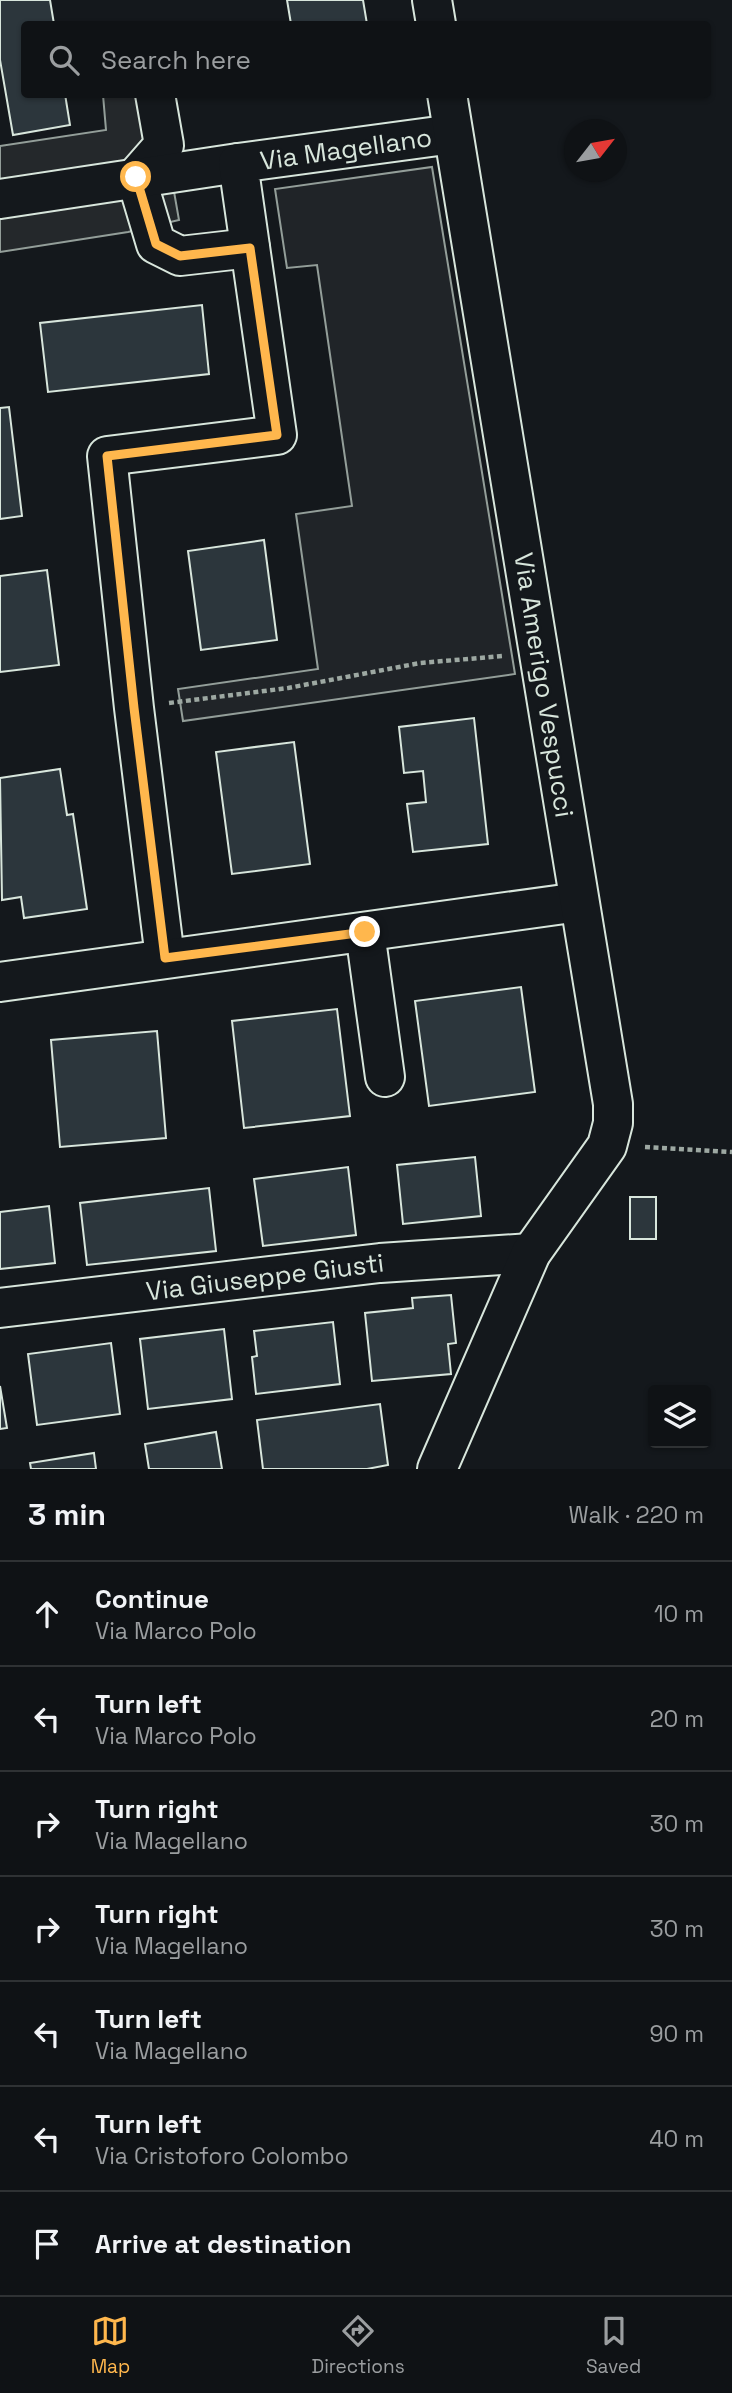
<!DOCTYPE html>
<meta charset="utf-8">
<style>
:root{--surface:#0f1215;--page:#181b1e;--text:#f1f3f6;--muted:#9b9ea0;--line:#2f3234;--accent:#ffb74d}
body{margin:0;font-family:"Space Grotesk",sans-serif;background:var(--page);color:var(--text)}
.controls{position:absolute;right:21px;bottom:21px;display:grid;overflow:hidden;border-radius:7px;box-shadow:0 2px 5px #0004}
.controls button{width:63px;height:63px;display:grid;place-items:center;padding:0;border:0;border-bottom:2px solid var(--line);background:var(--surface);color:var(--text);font:35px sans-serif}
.compass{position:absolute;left:564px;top:119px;width:63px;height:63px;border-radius:50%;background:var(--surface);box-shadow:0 2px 5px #0004;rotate:59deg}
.stop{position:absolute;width:21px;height:21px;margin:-16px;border:5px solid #ffb74d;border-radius:50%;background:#fff}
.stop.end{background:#ffb74d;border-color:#fff;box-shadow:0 2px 7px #0008}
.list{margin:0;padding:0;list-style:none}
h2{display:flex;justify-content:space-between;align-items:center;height:91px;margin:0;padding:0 28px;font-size:30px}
h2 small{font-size:23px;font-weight:400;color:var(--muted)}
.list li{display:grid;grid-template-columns:46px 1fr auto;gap:21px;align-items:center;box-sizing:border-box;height:105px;padding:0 28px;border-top:2px solid var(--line)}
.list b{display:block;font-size:26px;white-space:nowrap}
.list p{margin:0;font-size:23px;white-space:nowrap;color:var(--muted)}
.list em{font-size:23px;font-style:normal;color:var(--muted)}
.icon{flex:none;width:38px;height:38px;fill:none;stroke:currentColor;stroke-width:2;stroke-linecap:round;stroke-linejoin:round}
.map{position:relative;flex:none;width:732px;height:1469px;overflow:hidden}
.search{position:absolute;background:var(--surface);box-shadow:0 2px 5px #0004;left:21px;right:21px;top:21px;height:77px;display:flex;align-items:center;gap:18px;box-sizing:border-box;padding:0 24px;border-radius:7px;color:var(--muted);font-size:26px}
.sheet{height:826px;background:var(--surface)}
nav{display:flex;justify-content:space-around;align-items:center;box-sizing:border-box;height:98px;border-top:2px solid var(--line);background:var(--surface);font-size:19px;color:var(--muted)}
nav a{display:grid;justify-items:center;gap:4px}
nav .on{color:var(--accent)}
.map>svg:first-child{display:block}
.green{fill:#202428;stroke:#939e99;stroke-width:2}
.parking{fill:#24282b;stroke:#939e99;stroke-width:2}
.building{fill:#2c363c;stroke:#d8e6dc;stroke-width:2}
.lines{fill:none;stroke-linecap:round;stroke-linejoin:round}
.minor-casing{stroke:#d8e6dc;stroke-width:42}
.path{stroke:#9da8a2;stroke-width:4.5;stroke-dasharray:5 3.5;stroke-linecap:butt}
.minor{stroke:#14181c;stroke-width:38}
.route{stroke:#ffb74d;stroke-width:9}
.labels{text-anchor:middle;stroke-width:5;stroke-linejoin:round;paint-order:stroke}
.street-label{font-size:26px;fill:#d8e6dc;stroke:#14181c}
</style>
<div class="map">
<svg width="732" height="1469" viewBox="0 0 732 1469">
<rect width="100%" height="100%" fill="#14181c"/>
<!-- green -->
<polygon class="green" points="432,167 515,674 183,721 178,689 318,669 296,514 352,506 317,265 287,268 275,189"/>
<!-- parking -->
<polygon class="parking" points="103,95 157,95 179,220 128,232 0,252 0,146 106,130"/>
<!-- building -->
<g class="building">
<polygon points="0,0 50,0 54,24 24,24 24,94 65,94 70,125 13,135 0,60"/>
<polygon points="287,0 363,0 367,24 291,24"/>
<polygon points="202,305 209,374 48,392 40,323"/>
<polygon points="9,407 22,516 0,519 0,408"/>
<polygon points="264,540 277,640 201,650 188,551"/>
<polygon points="47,570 59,665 0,672 0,576"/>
<polygon points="474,718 488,844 413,852 407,804 426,802 423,771 404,773 399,727"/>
<polygon points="294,742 310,864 232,874 216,752"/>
<polygon points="60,769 67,815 73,814 87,909 24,918 21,897 2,900 0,778"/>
<polygon points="521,987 535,1092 429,1106 415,1001"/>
<polygon points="337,1009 350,1116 244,1128 232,1021"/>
<polygon points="157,1031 166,1138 60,1147 51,1040"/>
<polygon points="475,1157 481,1216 403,1224 397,1165"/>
<polygon points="348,1167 356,1235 263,1246 254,1179"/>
<polygon points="209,1188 216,1251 87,1265 80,1203"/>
<rect x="630" y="1197" width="26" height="42"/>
<polygon points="49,1206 55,1263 0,1269 0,1212"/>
<polygon points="451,1295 456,1343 448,1344 451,1374 372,1381 365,1313 413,1308 412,1298"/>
<polygon points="333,1322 340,1384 256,1394 252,1357 257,1356 254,1331"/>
<polygon points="224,1329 232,1399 148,1409 140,1339"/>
<polygon points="111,1343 120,1414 37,1425 28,1354"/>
<polygon points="0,1386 7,1428 0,1429"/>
<polygon points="380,1404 388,1465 367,1469 263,1469 257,1420"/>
<polygon points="216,1432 222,1469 149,1469 145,1444"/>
<polygon points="94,1453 96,1469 31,1469 30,1463"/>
</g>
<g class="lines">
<defs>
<g id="minor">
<polyline points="432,0 436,24"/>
<polyline points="136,177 156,244 180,256 250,248"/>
<polyline points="136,177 164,145 155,94"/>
<polyline points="0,199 238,163"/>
<polyline points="365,932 385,1077"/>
<polyline points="165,958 134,708 107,456 277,435 238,163 453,134"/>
<polyline points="0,982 579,902"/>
<polyline points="0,1308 380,1263 531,1253"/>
<polyline points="437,1469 531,1253 607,1146 613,1123 613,1104 447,94"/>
</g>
</defs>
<!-- minor casing -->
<use href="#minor" class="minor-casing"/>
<!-- path -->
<g class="path">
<polyline points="169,703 288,688 420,663 503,656"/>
<polyline points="645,1147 732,1152"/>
</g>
<!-- minor -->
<use href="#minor" class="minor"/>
</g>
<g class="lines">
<!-- route -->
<polyline class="route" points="136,177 156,244 180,256 250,248 277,435 107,456 134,708 165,958 365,932"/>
</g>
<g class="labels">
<!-- street labels -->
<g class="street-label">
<text transform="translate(346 149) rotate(-8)" y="9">Via Magellano</text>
<text transform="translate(544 685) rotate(81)" y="9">Via Amerigo Vespucci</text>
<text transform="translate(265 1277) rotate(-7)" y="9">Via Giuseppe Giusti</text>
</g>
</g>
</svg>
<div class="controls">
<button><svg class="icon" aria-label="layers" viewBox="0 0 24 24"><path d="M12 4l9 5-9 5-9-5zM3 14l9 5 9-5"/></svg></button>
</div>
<svg class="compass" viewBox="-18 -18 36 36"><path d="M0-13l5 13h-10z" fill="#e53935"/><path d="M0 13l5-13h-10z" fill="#9b9ea0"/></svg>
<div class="stop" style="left:136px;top:177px"></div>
<div class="stop end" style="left:365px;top:932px"></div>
<div class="search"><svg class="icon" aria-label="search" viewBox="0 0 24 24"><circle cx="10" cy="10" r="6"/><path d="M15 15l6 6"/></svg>Search here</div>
</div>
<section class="sheet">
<h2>3 min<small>Walk · 220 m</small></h2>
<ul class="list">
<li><svg class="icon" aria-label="ahead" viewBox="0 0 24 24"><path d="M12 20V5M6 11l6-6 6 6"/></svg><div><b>Continue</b><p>Via Marco Polo</p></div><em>10 m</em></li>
<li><svg class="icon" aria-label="left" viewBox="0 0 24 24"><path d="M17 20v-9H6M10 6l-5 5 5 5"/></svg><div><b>Turn left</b><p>Via Marco Polo</p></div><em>20 m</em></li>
<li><svg class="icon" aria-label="right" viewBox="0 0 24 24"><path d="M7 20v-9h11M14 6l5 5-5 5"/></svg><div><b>Turn right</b><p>Via Magellano</p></div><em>30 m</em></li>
<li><svg class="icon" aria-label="right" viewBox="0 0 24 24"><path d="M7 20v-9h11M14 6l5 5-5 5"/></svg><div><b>Turn right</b><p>Via Magellano</p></div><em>30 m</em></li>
<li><svg class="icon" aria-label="left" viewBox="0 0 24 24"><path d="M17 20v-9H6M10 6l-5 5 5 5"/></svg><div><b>Turn left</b><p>Via Magellano</p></div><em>90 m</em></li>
<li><svg class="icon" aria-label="left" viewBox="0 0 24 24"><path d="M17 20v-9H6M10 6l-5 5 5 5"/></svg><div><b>Turn left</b><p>Via Cristoforo Colombo</p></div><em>40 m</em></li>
<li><svg class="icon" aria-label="arrive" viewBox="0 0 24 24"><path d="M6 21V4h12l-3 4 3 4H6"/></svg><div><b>Arrive at destination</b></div></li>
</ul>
</section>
<nav>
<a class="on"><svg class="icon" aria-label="map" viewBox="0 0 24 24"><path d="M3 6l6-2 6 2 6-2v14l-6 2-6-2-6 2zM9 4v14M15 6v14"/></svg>Map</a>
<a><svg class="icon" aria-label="directions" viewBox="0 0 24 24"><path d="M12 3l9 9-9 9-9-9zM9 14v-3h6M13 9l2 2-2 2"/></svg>Directions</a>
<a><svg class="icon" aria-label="saved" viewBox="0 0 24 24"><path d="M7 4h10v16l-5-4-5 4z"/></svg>Saved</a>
</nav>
